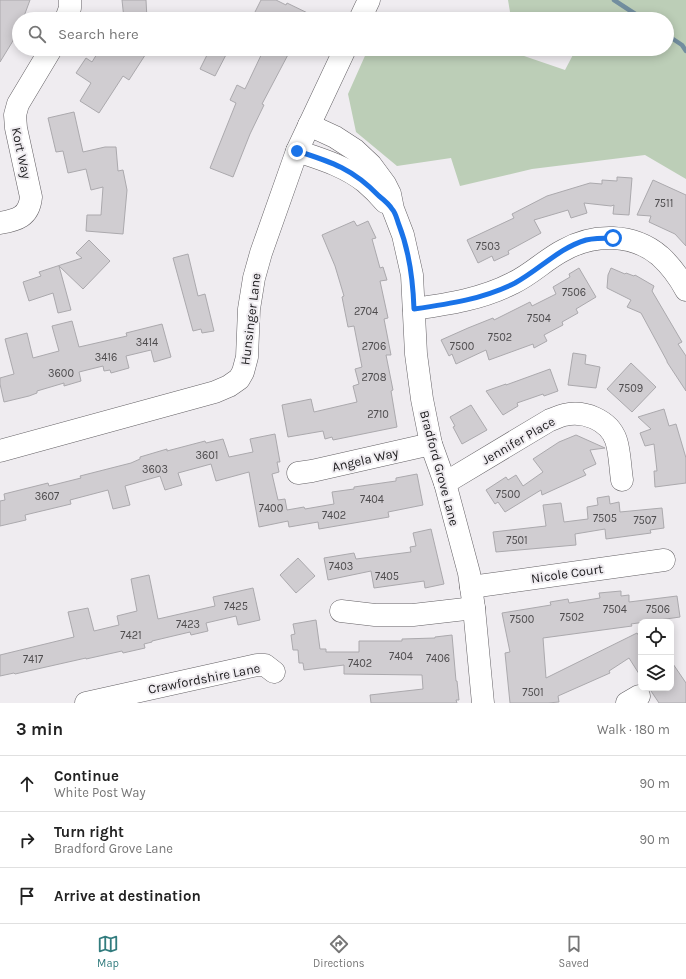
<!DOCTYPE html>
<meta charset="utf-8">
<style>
:root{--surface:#fff;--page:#f2f2f2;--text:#222;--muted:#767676;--line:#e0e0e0;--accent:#327c7e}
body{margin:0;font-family:Karla,sans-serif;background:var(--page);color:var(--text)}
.controls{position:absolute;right:12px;bottom:12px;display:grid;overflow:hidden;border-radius:8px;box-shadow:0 2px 10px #0003}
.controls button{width:36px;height:36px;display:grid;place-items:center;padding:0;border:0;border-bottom:1px solid var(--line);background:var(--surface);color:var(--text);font:20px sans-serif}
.stop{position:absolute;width:12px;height:12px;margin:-9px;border:3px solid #1a73e8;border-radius:50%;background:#fff}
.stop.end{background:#1a73e8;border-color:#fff;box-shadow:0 1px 4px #0008}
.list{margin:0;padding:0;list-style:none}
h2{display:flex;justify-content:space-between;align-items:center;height:52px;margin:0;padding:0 16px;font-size:17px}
h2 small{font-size:13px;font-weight:400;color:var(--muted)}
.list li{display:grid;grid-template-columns:26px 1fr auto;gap:12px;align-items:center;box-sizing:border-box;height:56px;padding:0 16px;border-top:1px solid var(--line)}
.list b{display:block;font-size:15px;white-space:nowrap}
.list p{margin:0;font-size:13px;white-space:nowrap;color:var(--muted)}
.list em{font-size:13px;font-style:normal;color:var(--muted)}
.icon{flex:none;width:22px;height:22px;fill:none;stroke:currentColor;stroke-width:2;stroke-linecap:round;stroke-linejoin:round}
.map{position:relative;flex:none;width:686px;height:703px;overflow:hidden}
.search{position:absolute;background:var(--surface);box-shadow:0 2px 10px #0003;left:12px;right:12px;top:12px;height:44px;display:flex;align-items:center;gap:10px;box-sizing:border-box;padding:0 14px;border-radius:22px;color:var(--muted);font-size:15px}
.sheet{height:220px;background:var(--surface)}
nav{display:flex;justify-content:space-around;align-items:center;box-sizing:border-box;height:56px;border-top:1px solid var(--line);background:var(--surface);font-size:11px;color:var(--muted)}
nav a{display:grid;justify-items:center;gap:2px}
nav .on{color:var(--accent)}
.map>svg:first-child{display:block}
.green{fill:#bcceb7}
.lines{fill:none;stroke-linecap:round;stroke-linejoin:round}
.stream{stroke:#728e9f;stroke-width:4.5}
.building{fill:#d0cdd1;stroke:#aba9ad}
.minor-casing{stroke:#646165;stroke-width:23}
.minor{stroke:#fff;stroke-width:22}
.route{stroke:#1a73e8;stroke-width:5}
.labels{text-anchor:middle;stroke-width:4;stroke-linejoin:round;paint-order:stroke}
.number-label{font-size:11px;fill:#4e4c4e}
.street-label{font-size:13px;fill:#222123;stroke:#efecf0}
</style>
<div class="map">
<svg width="686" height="703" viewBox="0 0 686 703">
<rect width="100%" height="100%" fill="#efecf0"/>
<!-- green -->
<polygon class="green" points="508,0 686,0 686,179 645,155 532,169 460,186 451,158 397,166 356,132 348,94 368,49 504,49 565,70 576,49 667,49 667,19 514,19 511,18"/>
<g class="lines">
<!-- stream -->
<g class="stream">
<polyline points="614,0 643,19"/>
<polyline points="667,35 682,45 686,51"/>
</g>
</g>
<!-- building -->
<g class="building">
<polygon points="0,0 30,0 23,19 19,19 19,31 0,62"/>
<polygon points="122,0 146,0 147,19 124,19"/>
<polygon points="261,0 276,0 286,5 287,3 320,19 265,19 254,14"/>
<polygon points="100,49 149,49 129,80 123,76 99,113 80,101 91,83 76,73 86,58 92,62"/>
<polygon points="210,49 229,49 215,76 200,69"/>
<polygon points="264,49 291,49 262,104 264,105 250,134 233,177 210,168 236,103 230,100 237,85 245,89"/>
<polygon points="74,112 83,152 105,147 116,147 118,171 123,170 127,190 123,234 86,231 87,215 101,215 103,187 91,190 86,169 68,173 63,151 56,152 48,118"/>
<polygon points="617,177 632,178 629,215 613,214 614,205 611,206 584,203 587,213 571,218 568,210 534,220 541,233 508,251 509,254 494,261 492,256 478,263 467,240 514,218 512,214 547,196 590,183 602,184 602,180 617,181"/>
<polygon points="653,180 686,195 686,246 675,234 649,222 651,216 637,215"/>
<polygon points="354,221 357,226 368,221 376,238 372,239 380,268 383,267 387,280 380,281 388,318 384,319 391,355 386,355 393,390 391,391 397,427 333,440 332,437 325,439 323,431 288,437 282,405 311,399 314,412 357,402 353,386 359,384 355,369 362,367 354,326 348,327 342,297 344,296 335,266 322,235"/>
<polygon points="89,240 110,261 83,289 59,266 71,310 58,313 53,293 29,301 23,282 41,276 39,272 82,258 76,253"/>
<polygon points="188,254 198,296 205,294 214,331 202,333 201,329 193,331 173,258"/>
<polygon points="579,268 596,297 576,309 578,313 562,322 563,325 544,335 547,341 534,348 533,344 489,360 486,350 456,364 452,354 449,356 441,340 468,328 493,318 494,320 530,302 532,306 556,294 553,287 570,277 569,274"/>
<polygon points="611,268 625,274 626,273 634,276 635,275 654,286 652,291 682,342 678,344 686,356 686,391 667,362 667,361 641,313 627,307 631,300 607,288 608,275"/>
<polygon points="72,321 79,347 127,336 126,333 162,324 171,357 154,362 151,350 126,356 129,368 111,373 110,370 104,371 103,366 79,372 81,381 64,386 64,383 37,391 37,393 29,396 4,402 0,384 0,378 14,374 5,339 27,333 33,358 59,351 52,326"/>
<polygon points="573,353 586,355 585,364 600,367 596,388 568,385"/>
<polygon points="631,363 656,387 632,412 607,389"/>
<polygon points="550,369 558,391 544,396 543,394 517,403 518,406 503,415 486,391 506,384 506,385"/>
<polygon points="471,405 487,430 462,444 453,427 455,426 450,417"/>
<polygon points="664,409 669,426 676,424 686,458 686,483 655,487 654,471 657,471 654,444 645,446 640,433 651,429 638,417"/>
<polygon points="275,434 280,462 277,462 279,472 272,474 278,500 285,499 287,510 304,507 305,509 334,504 332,492 354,489 354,487 396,481 396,478 417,474 423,505 388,512 389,517 319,529 318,522 289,527 288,521 259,527 249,472 216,481 211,464 178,473 182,485 165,490 160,476 125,486 130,505 113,509 108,490 70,500 71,504 25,515 26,520 0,526 0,501 5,500 4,494 48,483 49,486 81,478 80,476 131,463 140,459 140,457 167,449 167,451 205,441 206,443 223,439 229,457 253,452 250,439"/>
<polygon points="576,435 605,448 590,450 596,464 583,470 586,475 542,495 541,490 505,512 498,502 495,504 486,490 506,477 508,480 516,475 523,486 543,472 533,459 559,442"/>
<polygon points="609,496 610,504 619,502 620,512 662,508 664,528 650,530 651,533 606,539 605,529 575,534 576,545 496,552 493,532 546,526 543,505 561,503 564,522 588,519 587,507 598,505 597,498"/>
<polygon points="431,529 444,584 425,588 424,581 374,588 371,571 328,580 324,558 354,553 356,559 411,552 410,547 416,546 413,533"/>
<polygon points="298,558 315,576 296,593 280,575"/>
<polygon points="149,575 158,619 215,606 213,597 253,588 260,620 238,625 236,616 206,623 208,631 191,635 190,632 152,641 152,642 144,644 145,648 123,653 122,651 86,659 86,658 15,674 14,673 0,676 0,655 74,637 68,612 88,608 94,631 119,625 117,616 137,611 131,579"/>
<polygon points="621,591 621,596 629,595 629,602 677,596 680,617 631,624 632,626 543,638 546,678 637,633 641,639 641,677 629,658 609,671 610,673 558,696 559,702 548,703 510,703 505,653 510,652 502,613 551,605 550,602 568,599 569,603 600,598 599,593"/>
<polygon points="316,620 320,649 326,649 326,652 359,652 359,641 402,641 402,639 435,638 435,637 452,635 456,681 457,681 459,700 456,700 457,703 371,703 370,695 423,689 422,675 344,674 344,665 304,670 303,663 299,663 298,650 293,650 291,635 295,634 293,624"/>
<polygon points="671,661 686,683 686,703 659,703 649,688 671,688"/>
</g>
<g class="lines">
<defs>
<g id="minor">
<polyline points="66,19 70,8 70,0"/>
<polyline points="360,19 369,0"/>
<polyline points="309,125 335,137 355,150 371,165 385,184 390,194 393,209 403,235 412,275 416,354 422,399 431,444 445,483 469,573 474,608 483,703"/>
<path d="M 297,151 C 321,159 345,166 365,182 C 372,188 379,195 385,202"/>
<path d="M 0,223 C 17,220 29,217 31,197 L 16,128 L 15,115 L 18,104 L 51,49"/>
<path d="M 414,309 C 449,304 482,299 513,283 C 532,274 546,259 564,250 C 594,233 633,233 660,256 C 671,266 679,277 686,290"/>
<polyline points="0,451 215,392 229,386 239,379 243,372 247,357 249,309 254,278 261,253 297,151 345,49"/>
<polyline points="298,473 312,471 431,444"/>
<path d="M 445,483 L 550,420 C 554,419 559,416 564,415 C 584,410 609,420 616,440 C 620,452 620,467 622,480"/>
<polyline points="471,587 664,560"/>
<polyline points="341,611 375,615 413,615 474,608"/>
<polyline points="86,703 257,665 265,665 274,672"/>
<polyline points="627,703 639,696"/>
</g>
</defs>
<!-- minor casing -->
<use href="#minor" class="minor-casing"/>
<!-- minor -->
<use href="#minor" class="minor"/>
</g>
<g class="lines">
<!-- route -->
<path class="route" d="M 297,151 C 332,162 353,169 379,196 C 384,200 389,204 392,209 C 396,213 397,220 399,225 C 410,253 413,280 414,309 C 449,304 483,299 515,283 C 539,270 559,248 586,240 C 595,238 604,238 613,238"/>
</g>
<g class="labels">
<!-- number labels -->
<g class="number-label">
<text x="664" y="207">7511</text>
<text x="488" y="250">7503</text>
<text x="574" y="296">7506</text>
<text x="366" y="315">2704</text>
<text x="539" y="322">7504</text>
<text x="500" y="341">7502</text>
<text x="147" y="346">3414</text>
<text x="374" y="350">2706</text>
<text x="462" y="350">7500</text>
<text x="106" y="361">3416</text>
<text x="61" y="377">3600</text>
<text x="374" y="381">2708</text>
<text x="631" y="392">7509</text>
<text x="378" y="418">2710</text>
<text x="207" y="459">3601</text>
<text x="155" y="473">3603</text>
<text x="508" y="498">7500</text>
<text x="47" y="500">3607</text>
<text x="372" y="503">7404</text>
<text x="271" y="512">7400</text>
<text x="334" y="519">7402</text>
<text x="605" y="522">7505</text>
<text x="645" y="524">7507</text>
<text x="517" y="544">7501</text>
<text x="341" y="570">7403</text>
<text x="387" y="580">7405</text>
<text x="236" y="610">7425</text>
<text x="615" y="613">7504</text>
<text x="658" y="613">7506</text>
<text x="572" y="621">7502</text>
<text x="522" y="623">7500</text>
<text x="188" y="628">7423</text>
<text x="131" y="639">7421</text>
<text x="401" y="660">7404</text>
<text x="438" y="662">7406</text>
<text x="33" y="663">7417</text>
<text x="360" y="667">7402</text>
<text x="533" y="696">7501</text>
</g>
<!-- street labels -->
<g class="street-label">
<text transform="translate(22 153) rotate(78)" y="5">Kort Way</text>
<text transform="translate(250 319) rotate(-83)" y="5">Hunsinger Lane</text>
<text transform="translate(518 440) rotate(-30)" y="5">Jennifer Place</text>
<text transform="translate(365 459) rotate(-13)" y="5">Angela Way</text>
<text transform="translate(440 468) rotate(75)" y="5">Bradford Grove Lane</text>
<text transform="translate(567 573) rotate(-8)" y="5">Nicole Court</text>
<text transform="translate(204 678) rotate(-11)" y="5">Crawfordshire Lane</text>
</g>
</g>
</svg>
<div class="controls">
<button><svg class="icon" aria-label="locate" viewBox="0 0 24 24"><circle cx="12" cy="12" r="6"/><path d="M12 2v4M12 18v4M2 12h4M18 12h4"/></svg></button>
<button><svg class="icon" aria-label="layers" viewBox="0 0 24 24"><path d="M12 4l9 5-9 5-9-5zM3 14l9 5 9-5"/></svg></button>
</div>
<div class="stop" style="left:613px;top:238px"></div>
<div class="stop end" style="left:297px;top:151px"></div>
<div class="search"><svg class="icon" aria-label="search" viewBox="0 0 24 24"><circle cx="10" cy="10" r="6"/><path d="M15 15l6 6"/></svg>Search here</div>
</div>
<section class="sheet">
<h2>3 min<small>Walk · 180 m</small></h2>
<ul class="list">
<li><svg class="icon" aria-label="ahead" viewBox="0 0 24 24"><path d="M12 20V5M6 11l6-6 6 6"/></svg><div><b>Continue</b><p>White Post Way</p></div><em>90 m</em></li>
<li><svg class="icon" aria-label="right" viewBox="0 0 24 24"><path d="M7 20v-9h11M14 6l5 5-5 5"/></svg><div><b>Turn right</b><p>Bradford Grove Lane</p></div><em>90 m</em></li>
<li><svg class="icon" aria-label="arrive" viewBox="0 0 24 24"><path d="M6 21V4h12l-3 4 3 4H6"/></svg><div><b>Arrive at destination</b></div></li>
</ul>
</section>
<nav>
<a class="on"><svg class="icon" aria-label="map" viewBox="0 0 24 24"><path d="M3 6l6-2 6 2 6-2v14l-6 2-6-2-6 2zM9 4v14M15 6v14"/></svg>Map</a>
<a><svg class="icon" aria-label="directions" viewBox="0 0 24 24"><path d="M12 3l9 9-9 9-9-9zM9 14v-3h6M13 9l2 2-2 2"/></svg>Directions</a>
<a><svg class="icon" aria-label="saved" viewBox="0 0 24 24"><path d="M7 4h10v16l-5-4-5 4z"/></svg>Saved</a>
</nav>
